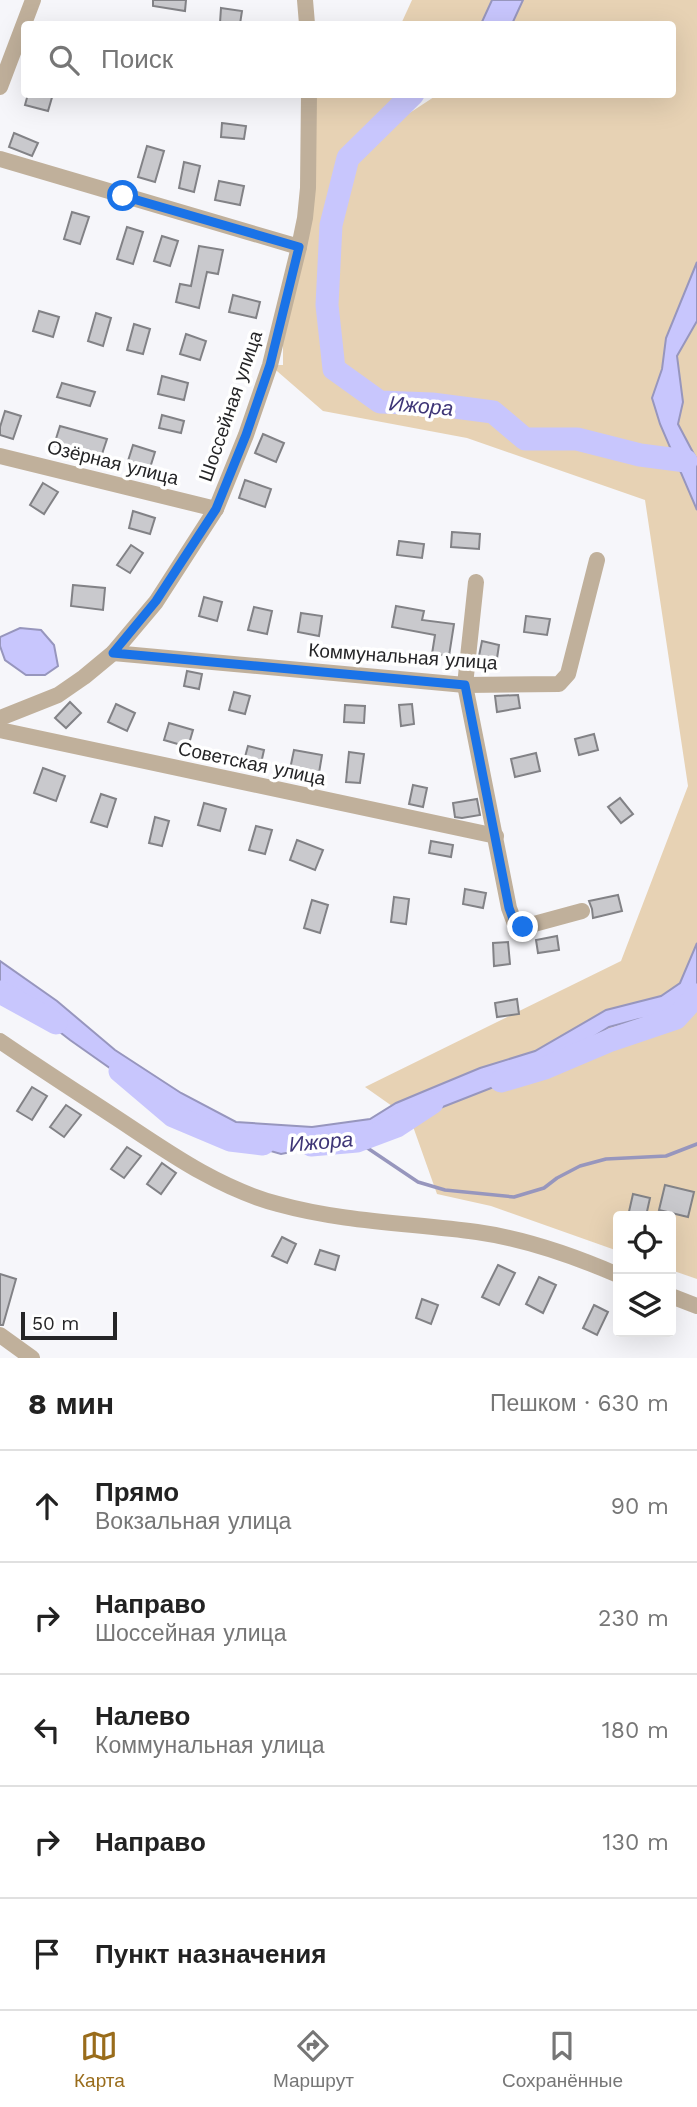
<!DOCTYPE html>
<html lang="ru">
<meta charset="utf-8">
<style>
:root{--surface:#fff;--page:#f6f6f6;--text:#222;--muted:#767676;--line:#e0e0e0;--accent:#996c1b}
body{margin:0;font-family:"Work Sans",sans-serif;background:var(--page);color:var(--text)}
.controls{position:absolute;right:21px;bottom:21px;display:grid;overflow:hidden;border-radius:7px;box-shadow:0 7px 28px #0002}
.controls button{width:63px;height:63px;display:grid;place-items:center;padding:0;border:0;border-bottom:2px solid var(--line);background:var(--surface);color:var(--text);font:35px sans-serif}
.scale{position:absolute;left:21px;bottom:18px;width:96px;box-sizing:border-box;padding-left:7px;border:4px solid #252527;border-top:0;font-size:19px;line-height:24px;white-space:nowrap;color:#252527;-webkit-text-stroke:5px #fff;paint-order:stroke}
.stop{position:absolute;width:21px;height:21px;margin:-16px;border:5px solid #1a73e8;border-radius:50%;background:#fff}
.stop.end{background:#1a73e8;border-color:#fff;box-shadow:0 2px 7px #0008}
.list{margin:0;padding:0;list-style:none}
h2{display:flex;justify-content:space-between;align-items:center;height:91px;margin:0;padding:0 28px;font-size:30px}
h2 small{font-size:23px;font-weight:400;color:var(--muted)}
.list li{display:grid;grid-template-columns:46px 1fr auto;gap:21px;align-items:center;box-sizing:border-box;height:112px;padding:0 28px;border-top:2px solid var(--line)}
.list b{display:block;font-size:26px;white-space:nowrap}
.list p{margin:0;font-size:23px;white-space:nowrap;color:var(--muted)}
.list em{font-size:23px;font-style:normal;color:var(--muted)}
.icon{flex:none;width:38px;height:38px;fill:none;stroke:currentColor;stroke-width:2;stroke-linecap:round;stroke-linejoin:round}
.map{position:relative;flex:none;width:697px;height:1358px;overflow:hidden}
.search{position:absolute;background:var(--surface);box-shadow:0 7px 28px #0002;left:21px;right:21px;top:21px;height:77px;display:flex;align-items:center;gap:18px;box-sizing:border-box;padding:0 24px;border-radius:7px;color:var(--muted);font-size:26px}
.sheet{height:651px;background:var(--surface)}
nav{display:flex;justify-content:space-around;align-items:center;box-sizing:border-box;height:98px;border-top:2px solid var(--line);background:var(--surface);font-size:19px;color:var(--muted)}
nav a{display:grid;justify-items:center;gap:4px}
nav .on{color:var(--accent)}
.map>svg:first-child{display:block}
.green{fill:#e7d2b4}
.water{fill:#c8c6fd;stroke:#9796bd;stroke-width:2}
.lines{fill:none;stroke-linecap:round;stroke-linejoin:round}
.stream{stroke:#9796bd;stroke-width:3.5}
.river{stroke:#c8c6fd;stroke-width:23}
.building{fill:#c9c9cd;stroke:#828286;stroke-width:2}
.street{stroke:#c0b09b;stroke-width:16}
.route{stroke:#1a73e8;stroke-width:9}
.labels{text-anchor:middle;stroke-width:7;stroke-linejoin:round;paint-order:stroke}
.street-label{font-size:19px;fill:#252527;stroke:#fff}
.water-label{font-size:21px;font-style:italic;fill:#3f3677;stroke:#fff}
</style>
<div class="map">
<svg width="697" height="1358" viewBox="0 0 697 1358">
<rect width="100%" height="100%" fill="#f6f6fa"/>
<!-- green -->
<g class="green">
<polygon points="412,0 492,0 481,24 401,24"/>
<polygon points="523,0 697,0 697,262 666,338 662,369 652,398 660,424 697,510 697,943 680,983 661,996 606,1010 535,1051 480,1068 392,1106 365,1087 621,961 688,786 645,500 467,438 323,411 270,365 283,365 283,344 312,95 397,95 408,114 437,95 672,94 672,24 512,24"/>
<polygon points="697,321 697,460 678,424 683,402 677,356"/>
<polygon points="697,992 697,1279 671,1270 671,1216 618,1216 618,1251 491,1206 437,1194 410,1118 527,1074 557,1060 609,1027 639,1019 670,1015"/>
</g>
<!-- water -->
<g class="water">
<polygon points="492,0 523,0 512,24 481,24"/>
<polygon points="697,262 697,321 677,356 683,402 678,424 697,460 697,510 660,424 652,398 662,369 666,338"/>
<polygon points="20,628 41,630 54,645 58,666 45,675 26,675 5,660 0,646 0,637"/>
<polygon points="697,943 697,992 670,1015 639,1019 609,1027 557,1060 527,1074 384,1130 338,1143 281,1154 229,1139 185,1121 70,1040 25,1005 0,992 0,961 57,1001 115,1050 181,1093 236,1122 312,1127 370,1119 396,1103 427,1090 480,1068 535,1051 606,1010 661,996 680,983"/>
</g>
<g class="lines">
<!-- stream -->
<polyline class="stream" points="357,1141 418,1182 445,1190 514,1197 544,1188 557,1178 580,1166 606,1159 666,1156 697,1144"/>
<!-- river -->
<g class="river">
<polyline points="413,94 348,158 331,225 327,305 334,369 380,402 432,404 493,412 525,439 577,439 640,455 686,461"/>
<polyline points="0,992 56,1023"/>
<polyline points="120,1071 173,1116 230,1140 263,1144"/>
<polyline points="501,1081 545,1068 611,1040 676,1018 697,995"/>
<polyline points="311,1145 357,1141 397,1126 432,1103"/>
</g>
</g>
<!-- building -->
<g class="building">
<polygon points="153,0 186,0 185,11 153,6"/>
<polygon points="221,8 242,11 240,24 220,23"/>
<polygon points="28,94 53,94 48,111 25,105"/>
<polygon points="222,123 246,126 244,139 221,137"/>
<polygon points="14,133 38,143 32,156 9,147"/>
<polygon points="147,146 164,151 155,182 138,177"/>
<polygon points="184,162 200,166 194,192 179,188"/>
<polygon points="219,181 244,186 240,205 215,200"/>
<polygon points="72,212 89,217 80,244 64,239"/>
<polygon points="127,227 143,232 133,264 117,259"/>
<polygon points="162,236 178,241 170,266 154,261"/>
<polygon points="199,246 223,250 218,274 207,272 199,308 176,302 180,284 191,286"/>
<polygon points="233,295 260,302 256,318 229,312"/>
<polygon points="39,311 59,317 53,337 33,331"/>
<polygon points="96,313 111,318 103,346 88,341"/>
<polygon points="134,324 150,329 143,354 127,350"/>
<polygon points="186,334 206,341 200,360 180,354"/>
<polygon points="162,376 188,383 184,400 158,394"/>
<polygon points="62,383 95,392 90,406 57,397"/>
<polygon points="5,411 21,416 13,439 0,435 0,427"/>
<polygon points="162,415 184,421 181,433 159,428"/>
<polygon points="60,426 107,439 100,460 54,445"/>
<polygon points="263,434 284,443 276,462 255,453"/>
<polygon points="133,445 155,452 149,471 127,464"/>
<polygon points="245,480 271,489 265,507 239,498"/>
<polygon points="43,483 58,492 44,514 30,505"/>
<polygon points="133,511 155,518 150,534 129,528"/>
<polygon points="452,532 480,534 479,549 451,547"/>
<polygon points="399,541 424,544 422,558 397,555"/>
<polygon points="131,545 143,553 130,573 117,565"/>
<polygon points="73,585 105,588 103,610 71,606"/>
<polygon points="204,597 222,602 217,621 199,616"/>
<polygon points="396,606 424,611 422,620 454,624 449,656 432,654 435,635 392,627"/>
<polygon points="254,607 272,611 267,634 248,630"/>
<polygon points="301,613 322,616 319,636 298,632"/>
<polygon points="526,616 550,619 547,635 524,632"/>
<polygon points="482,641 499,645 496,665 478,661"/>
<polygon points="187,671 202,674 199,689 184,686"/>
<polygon points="234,692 250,696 245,714 229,710"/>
<polygon points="518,695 520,708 497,712 495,696"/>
<polygon points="70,702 81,713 66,728 55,718"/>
<polygon points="116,704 135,713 127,731 108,722"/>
<polygon points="412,704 414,724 401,726 399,705"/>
<polygon points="345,705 365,706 364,723 344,722"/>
<polygon points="169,723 193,730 188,747 164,740"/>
<polygon points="594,734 598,750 579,755 575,739"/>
<polygon points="248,746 264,750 260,768 243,764"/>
<polygon points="294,750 322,755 318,779 289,774"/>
<polygon points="349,752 364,754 360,783 346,782"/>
<polygon points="536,753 540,771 515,777 511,759"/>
<polygon points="43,768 65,776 56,801 34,793"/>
<polygon points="413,785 427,788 423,807 409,804"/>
<polygon points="101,794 116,799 107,827 91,822"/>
<polygon points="620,798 633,814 621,823 608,807"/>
<polygon points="477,799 480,815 462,818 455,817 453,803"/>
<polygon points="204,803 226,809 220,831 198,825"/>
<polygon points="155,817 169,821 162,846 149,843"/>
<polygon points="256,826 272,830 265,854 249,850"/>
<polygon points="297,840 323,850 315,870 290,860"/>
<polygon points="431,841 453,845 451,857 429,853"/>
<polygon points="465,889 486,893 483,908 463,904"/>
<polygon points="618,895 622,911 593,918 592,909 589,901"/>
<polygon points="394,897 409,899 406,924 391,922"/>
<polygon points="312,900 328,905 320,933 304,928"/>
<polygon points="557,936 559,950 538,953 536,940"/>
<polygon points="508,942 510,964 494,966 493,943"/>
<polygon points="517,999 519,1014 497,1017 495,1003"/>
<polygon points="32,1087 47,1096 32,1120 17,1111"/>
<polygon points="66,1105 81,1115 64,1137 50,1127"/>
<polygon points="127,1147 141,1156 124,1178 111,1169"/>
<polygon points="162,1163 176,1173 161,1194 147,1184"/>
<polygon points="665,1185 694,1192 688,1217 659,1210"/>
<polygon points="633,1194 650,1198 646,1216 628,1216"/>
<polygon points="282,1237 296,1244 287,1263 272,1256"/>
<polygon points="320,1250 339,1256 335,1270 315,1264"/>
<polygon points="498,1265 515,1273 499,1305 482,1297"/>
<polygon points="0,1274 16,1279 3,1325 0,1325"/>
<polygon points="539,1277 556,1285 543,1313 526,1304"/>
<polygon points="422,1299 438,1305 431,1324 416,1318"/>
<polygon points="594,1305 608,1312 597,1335 583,1328"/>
</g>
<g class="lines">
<!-- street -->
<g class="street">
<polyline points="305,0 307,24"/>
<polyline points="0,87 33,0"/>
<polyline points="0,159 299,247"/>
<polyline points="0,456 216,509"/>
<polyline points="476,582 465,685 509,908 515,924 523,927 582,911"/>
<polyline points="113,653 465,685 559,684 568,674 597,560"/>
<polyline points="0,718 58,695 84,677 113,653 156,602 216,509 246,435 270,365 299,247 305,218 308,188 309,94"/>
<polyline points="0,730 496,836"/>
<path d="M 0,1041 C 41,1069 83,1096 124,1123 C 172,1155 221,1189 278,1204 C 343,1222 410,1223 477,1232 C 526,1239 572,1255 618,1275"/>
<polyline points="671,1296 697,1306"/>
<polyline points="0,1335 32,1358"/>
</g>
</g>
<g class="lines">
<!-- route -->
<polyline class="route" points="123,196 299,247 270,365 246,435 216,509 156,601 113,653 465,685 509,908 515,924 523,927"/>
</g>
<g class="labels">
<!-- street labels -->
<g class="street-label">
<text transform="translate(230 406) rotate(-71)" y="7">Шоссейная улица</text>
<text transform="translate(113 462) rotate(14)" y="7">Озёрная улица</text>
<text transform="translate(403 656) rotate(4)" y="7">Коммунальная улица</text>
<text transform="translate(252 763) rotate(12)" y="7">Советская улица</text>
</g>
<!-- water labels -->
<g class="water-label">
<text transform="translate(421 406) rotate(5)" y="7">Ижора</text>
<text transform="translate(321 1142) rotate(-5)" y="7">Ижора</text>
</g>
</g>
</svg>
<div class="controls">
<button><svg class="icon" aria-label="locate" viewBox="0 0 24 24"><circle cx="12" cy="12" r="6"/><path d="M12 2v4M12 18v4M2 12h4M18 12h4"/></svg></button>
<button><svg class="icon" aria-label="layers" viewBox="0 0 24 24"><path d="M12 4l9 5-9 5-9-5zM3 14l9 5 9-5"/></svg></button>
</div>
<div class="scale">50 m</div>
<div class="stop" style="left:123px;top:196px"></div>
<div class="stop end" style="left:523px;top:927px"></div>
<div class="search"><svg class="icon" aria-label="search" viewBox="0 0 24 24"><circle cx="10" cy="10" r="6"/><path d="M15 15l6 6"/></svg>Поиск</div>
</div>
<section class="sheet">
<h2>8 мин<small>Пешком · 630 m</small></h2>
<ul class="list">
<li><svg class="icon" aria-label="ahead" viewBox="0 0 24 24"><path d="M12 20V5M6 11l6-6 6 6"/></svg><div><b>Прямо</b><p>Вокзальная улица</p></div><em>90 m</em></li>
<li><svg class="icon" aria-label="right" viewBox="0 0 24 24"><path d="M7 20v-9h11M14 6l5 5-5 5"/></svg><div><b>Направо</b><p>Шоссейная улица</p></div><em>230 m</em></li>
<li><svg class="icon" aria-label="left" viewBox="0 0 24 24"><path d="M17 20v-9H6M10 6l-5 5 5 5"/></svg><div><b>Налево</b><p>Коммунальная улица</p></div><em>180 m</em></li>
<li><svg class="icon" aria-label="right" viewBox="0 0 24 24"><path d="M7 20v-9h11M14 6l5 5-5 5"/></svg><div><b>Направо</b></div><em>130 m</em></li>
<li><svg class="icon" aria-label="arrive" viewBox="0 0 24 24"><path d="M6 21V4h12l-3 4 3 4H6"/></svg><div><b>Пункт назначения</b></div></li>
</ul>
</section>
<nav>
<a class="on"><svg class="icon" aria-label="map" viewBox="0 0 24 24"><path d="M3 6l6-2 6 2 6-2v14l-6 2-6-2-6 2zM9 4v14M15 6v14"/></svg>Карта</a>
<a><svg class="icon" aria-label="directions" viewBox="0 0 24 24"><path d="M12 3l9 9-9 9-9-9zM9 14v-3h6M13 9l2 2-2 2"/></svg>Маршрут</a>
<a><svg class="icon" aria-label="saved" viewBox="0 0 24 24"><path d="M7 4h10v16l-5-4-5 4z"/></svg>Сохранённые</a>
</nav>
